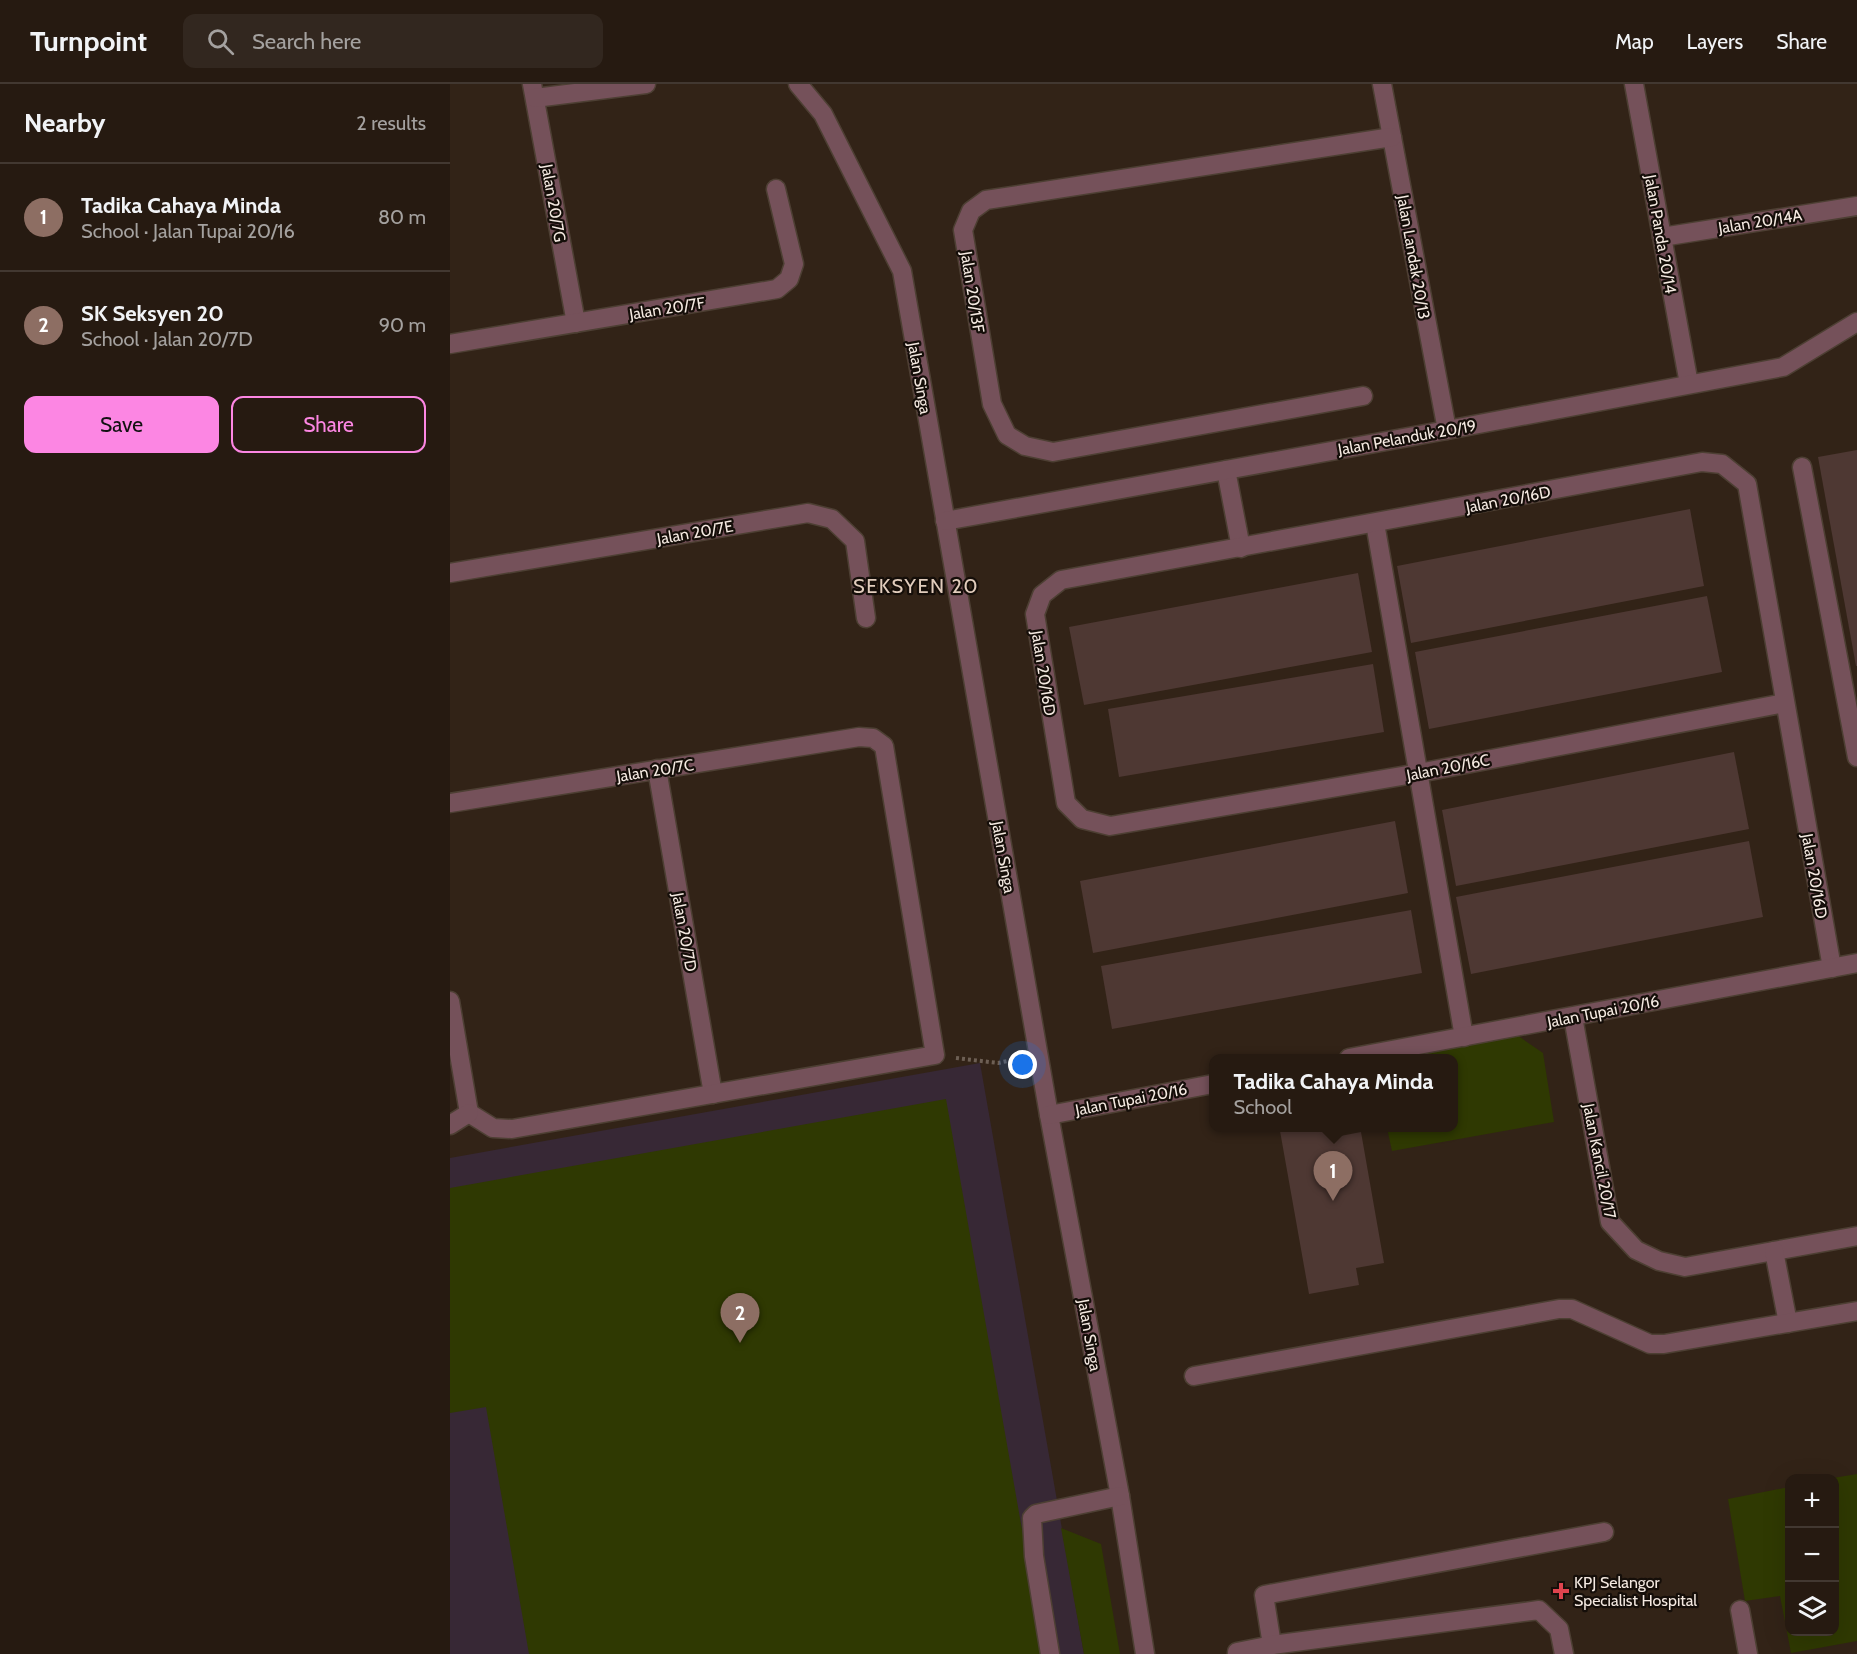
<!DOCTYPE html>
<meta charset="utf-8">
<style>
:root{--surface:#261a11;--page:#32271f;--text:#f1f3f6;--muted:#a4a19f;--line:#423831;--accent:#fc86e3}
body{margin:0;font-family:Cabin,sans-serif;background:var(--page);color:var(--text)}
.controls{position:absolute;right:18px;bottom:18px;display:grid;overflow:hidden;border-radius:12px;box-shadow:0 6px 24px #0002}
.controls button{width:54px;height:54px;display:grid;place-items:center;padding:0;border:0;border-bottom:2px solid var(--line);background:var(--surface);color:var(--text);font:30px sans-serif}
.you{position:absolute;left:573px;top:981px;width:21px;height:21px;margin:-15px;border:4px solid #fff;border-radius:50%;background:#1a73e8;box-shadow:0 0 0 9px #1a73e833}
.badge{display:grid;place-items:center;width:39px;height:39px;border-radius:50%;background:var(--accent);color:#fff;font-size:20px;font-weight:700}
.pin{position:absolute;translate:-50% -50px;filter:drop-shadow(0 2px 3px #0008)}
.pin::after{content:'';position:absolute;top:32px;width:21px;height:18px;background:inherit;clip-path:polygon(0 0,100% 0,50% 100%)}
.popup{position:absolute;left:759px;top:970px;width:249px;height:78px;box-sizing:border-box;display:grid;place-content:center;border-radius:12px;background:var(--surface);filter:drop-shadow(0 2px 4px #0005);font-size:20px;white-space:nowrap;color:var(--muted)}
.popup b{font-size:22px;color:var(--text)}
.popup::after{content:'';position:absolute;left:50%;top:100%;margin-left:-12px;border:12px solid transparent;border-top-color:var(--surface)}
.list{margin:0;padding:0;list-style:none}
h2{display:flex;justify-content:space-between;align-items:center;height:78px;margin:0;padding:0 24px;font-size:26px}
h2 small{font-size:20px;font-weight:400;color:var(--muted)}
.list li{display:grid;grid-template-columns:39px 1fr auto;gap:18px;align-items:center;box-sizing:border-box;height:108px;padding:0 24px;border-top:2px solid var(--line)}
.list b{display:block;font-size:22px;white-space:nowrap}
.list p{margin:0;font-size:20px;white-space:nowrap;color:var(--muted)}
.list em{font-size:20px;font-style:normal;color:var(--muted)}
.actions{display:flex;gap:12px;padding:18px 24px}
.actions a{flex:1;padding:14px 0;border:2px solid var(--accent);border-radius:12px;text-align:center;font-size:21px;color:var(--accent)}
.actions .main{background:var(--accent);color:#111}
.icon{flex:none;width:33px;height:33px;fill:none;stroke:currentColor;stroke-width:2;stroke-linecap:round;stroke-linejoin:round}
.map{position:relative;flex:none;width:1407px;height:1570px;overflow:hidden}
header{display:flex;align-items:center;gap:36px;box-sizing:border-box;height:84px;padding:0 30px;background:var(--surface);border-bottom:2px solid var(--line)}
header strong{font-size:28px}
nav{display:flex;gap:33px;margin-inline-start:auto;font-size:21px}
.search{width:420px;height:54px;background:var(--page);display:flex;align-items:center;gap:15px;box-sizing:border-box;padding:0 21px;border-radius:12px;color:var(--muted);font-size:22px}
main{display:flex}
aside{flex:1;background:var(--surface)}
.map>svg:first-child{display:block}
.education{fill:#372835}
.green{fill:#2f3902}
.building{fill:#4e3833}
.lines{fill:none;stroke-linecap:round;stroke-linejoin:round}
.minor-casing{stroke:#4d3f33;stroke-width:21}
.path{stroke:#6d5f54;stroke-width:4;stroke-dasharray:3 3;stroke-linecap:butt}
.minor{stroke:#75515a;stroke-width:18}
.health-dot{fill:#e0444e;stroke:#150e09;stroke-width:2}
.labels{text-anchor:middle;stroke-width:4.5;stroke-linejoin:round;paint-order:stroke}
.street-label{font-size:16px;fill:#f4e9e1;stroke:#150e09}
.poi-label{font-size:16px;fill:#f4e9e1;stroke:#150e09;text-anchor:start}
.quarter-label{font-size:20px;letter-spacing:1.5px;fill:#e1ccbc;stroke:#150e09}
</style>
<header>
<strong>Turnpoint</strong>
<div class="search"><svg class="icon" aria-label="search" viewBox="0 0 24 24"><circle cx="10" cy="10" r="6"/><path d="M15 15l6 6"/></svg>Search here</div>
<nav><a>Map</a><a>Layers</a><a>Share</a></nav>
</header>
<main>
<aside>
<h2>Nearby<small>2 results</small></h2>
<ul class="list">
<li><span class="badge" style="background:#8d6e63">1</span><div><b>Tadika Cahaya Minda</b><p>School · Jalan Tupai 20/16</p></div><em>80 m</em></li>
<li><span class="badge" style="background:#8d6e63">2</span><div><b>SK Seksyen 20</b><p>School · Jalan 20/7D</p></div><em>90 m</em></li>
</ul>
<div class="actions"><a class="main">Save</a><a>Share</a></div>
</aside>
<div class="map">
<svg width="1407" height="1570" viewBox="0 0 1407 1570">
<rect width="100%" height="100%" fill="#322317"/>
<!-- education -->
<polygon class="education" points="530,979 634,1570 0,1570 0,1074"/>
<!-- green -->
<g class="green">
<polygon points="1064,949 1093,969 1104,1038 942,1067 937,1044 1003,1044 1003,974 929,974"/>
<polygon points="496,1015 594,1570 79,1570 36,1323 0,1329 0,1104"/>
<polygon points="1407,1390 1407,1557 1341,1569 1330,1512 1295,1517 1278,1415 1339,1403 1340,1548 1384,1548 1383,1394"/>
<polygon points="611,1444 651,1460 670,1570 634,1570"/>
</g>
<!-- building -->
<g class="building">
<polygon points="1407,366 1407,582 1406,582 1368,373"/>
<polygon points="1240,425 1254,502 961,559 947,482"/>
<polygon points="908,489 922,568 634,621 619,543"/>
<polygon points="1257,512 1272,588 979,645 965,568"/>
<polygon points="923,580 934,648 669,693 658,625"/>
<polygon points="1284,668 1299,745 1006,802 992,726"/>
<polygon points="945,737 958,809 643,869 630,797"/>
<polygon points="1299,757 1313,833 1021,890 1006,813"/>
<polygon points="961,826 972,889 662,945 651,882"/>
<polygon points="851,1044 878,1044 880,1054 911,1048 934,1179 906,1184 909,1201 859,1210 830,1047"/>
</g>
<g class="lines">
<defs>
<g id="minor">
<polyline points="82,0 126,239"/>
<polyline points="348,0 373,30 452,187 599,1031 670,1412 695,1570"/>
<polyline points="932,0 997,346"/>
<polyline points="1184,0 1239,300"/>
<polyline points="85,14 196,0"/>
<polyline points="1212,153 1407,122"/>
<polyline points="0,260 327,205 339,195 344,180 326,105"/>
<polyline points="913,312 603,368 575,362 557,351 542,320 513,146 521,127 536,116 942,53"/>
<polyline points="1352,383 1407,673"/>
<polyline points="776,386 791,464"/>
<polyline points="495,437 997,346 1333,283 1407,238"/>
<polyline points="925,439 1014,953"/>
<polyline points="0,489 358,429 382,435 405,457 416,534"/>
<polyline points="1335,619 969,689 660,742 632,735 616,719 585,530 592,511 611,496 1252,378 1272,380 1297,400 1382,884"/>
<polyline points="207,685 263,1010"/>
<polyline points="0,719 409,653 423,654 434,662 485,971 62,1045 43,1044 19,1029"/>
<polyline points="0,917 19,1029"/>
<polyline points="1123,933 1160,1138 1186,1166 1209,1177 1235,1183 1407,1152"/>
<polyline points="899,974 1407,879"/>
<polyline points="599,1031 763,1000"/>
<polyline points="0,1041 19,1029"/>
<polyline points="1324,1167 1338,1239"/>
<polyline points="744,1292 1109,1225 1122,1225 1200,1260 1214,1260 1407,1227"/>
<polyline points="1290,1526 1298,1570"/>
<polyline points="822,1561 814,1511 1154,1448"/>
<polyline points="600,1570 584,1472 582,1434 586,1430 670,1412"/>
<polyline points="787,1570 787,1568 822,1561 1089,1526 1109,1545 1114,1570"/>
</g>
</defs>
<!-- minor casing -->
<use href="#minor" class="minor-casing"/>
<!-- path -->
<polyline class="path" points="506,974 548,979 567,975"/>
<!-- minor -->
<use href="#minor" class="minor"/>
</g>
<!-- markers -->
<path class="health-dot" d="M1108 1498h6v6h6v6h-6v6h-6v-6h-6v-6h6z"/>
<g class="labels">
<!-- street labels -->
<g class="street-label">
<text transform="translate(104 119) rotate(80)" y="6">Jalan 20/7G</text>
<text transform="translate(1310 137) rotate(-9)" y="6">Jalan 20/14A</text>
<text transform="translate(1211 150) rotate(80)" y="6">Jalan Panda 20/14</text>
<text transform="translate(964 173) rotate(80)" y="6">Jalan Landak 20/13</text>
<text transform="translate(523 208) rotate(81)" y="6">Jalan 20/13F</text>
<text transform="translate(217 224) rotate(-9)" y="6">Jalan 20/7F</text>
<text transform="translate(470 294) rotate(80)" y="6">Jalan Singa</text>
<text transform="translate(957 353) rotate(-10)" y="6">Jalan Pelanduk 20/19</text>
<text transform="translate(1058 415) rotate(-11)" y="6">Jalan 20/16D</text>
<text transform="translate(245 448) rotate(-10)" y="6">Jalan 20/7E</text>
<text transform="translate(594 589) rotate(81)" y="6">Jalan 20/16D</text>
<text transform="translate(998 683) rotate(-11)" y="6">Jalan 20/16C</text>
<text transform="translate(205 686) rotate(-9)" y="6">Jalan 20/7C</text>
<text transform="translate(554 773) rotate(80)" y="6">Jalan Singa</text>
<text transform="translate(1365 792) rotate(80)" y="6">Jalan 20/16D</text>
<text transform="translate(235 848) rotate(80)" y="6">Jalan 20/7D</text>
<text transform="translate(1153 927) rotate(-11)" y="6">Jalan Tupai 20/16</text>
<text transform="translate(681 1015) rotate(-11)" y="6">Jalan Tupai 20/16</text>
<text transform="translate(1150 1077) rotate(79)" y="6">Jalan Kancil 20/17</text>
<text transform="translate(640 1251) rotate(80)" y="6">Jalan Singa</text>
</g>
<!-- poi labels -->
<g class="poi-label">
<text x="1124" y="1504">KPJ Selangor<tspan x="1124" dy="18">Specialist Hospital</tspan></text>
</g>
<!-- quarter labels -->
<g class="quarter-label">
<text x="466" y="509">SEKSYEN 20</text>
</g>
</g>
</svg>
<div class="controls">
<button>+</button>
<button>−</button>
<button><svg class="icon" aria-label="layers" viewBox="0 0 24 24"><path d="M12 4l9 5-9 5-9-5zM3 14l9 5 9-5"/></svg></button>
</div>
<div class="you"></div>
<div class="pin badge" style="left:883px;top:1117px;background:#8d6e63">1</div>
<div class="popup"><b>Tadika Cahaya Minda</b>School</div>
<div class="pin badge" style="left:290px;top:1259px;background:#8d6e63">2</div>
</div>
</main>
